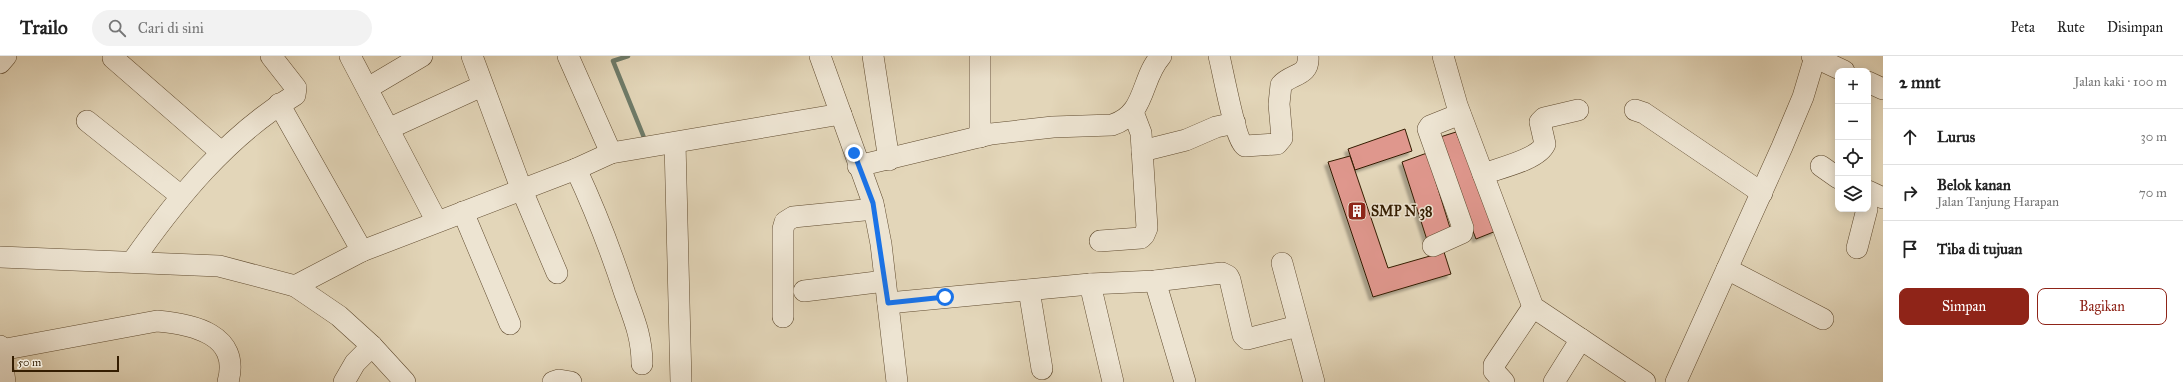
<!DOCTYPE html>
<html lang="id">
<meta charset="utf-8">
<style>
:root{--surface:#fff;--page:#f2f2f2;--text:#222;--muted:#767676;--line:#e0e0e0;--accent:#8f2418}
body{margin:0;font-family:"IM FELL Great Primer",serif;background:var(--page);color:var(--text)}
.controls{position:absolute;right:12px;top:12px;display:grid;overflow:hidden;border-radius:8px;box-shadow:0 2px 10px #0003}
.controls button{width:36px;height:36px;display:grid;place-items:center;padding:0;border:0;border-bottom:1px solid var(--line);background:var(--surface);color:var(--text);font:20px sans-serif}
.scale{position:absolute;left:12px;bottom:10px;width:107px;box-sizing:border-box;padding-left:4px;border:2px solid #341d01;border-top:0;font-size:11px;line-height:14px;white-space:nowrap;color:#341d01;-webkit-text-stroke:3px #ede4d2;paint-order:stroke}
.stop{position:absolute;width:12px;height:12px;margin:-9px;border:3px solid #1a73e8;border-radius:50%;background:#fff}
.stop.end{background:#1a73e8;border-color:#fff;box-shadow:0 1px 4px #0008}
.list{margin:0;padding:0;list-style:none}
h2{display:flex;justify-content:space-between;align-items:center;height:52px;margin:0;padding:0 16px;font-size:17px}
h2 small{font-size:13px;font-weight:400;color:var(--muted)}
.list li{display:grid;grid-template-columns:26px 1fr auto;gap:12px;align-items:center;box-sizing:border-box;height:56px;padding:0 16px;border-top:1px solid var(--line)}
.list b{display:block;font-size:15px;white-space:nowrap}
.list p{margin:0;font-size:13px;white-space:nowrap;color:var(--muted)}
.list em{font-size:13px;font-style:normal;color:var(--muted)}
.actions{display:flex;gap:8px;padding:12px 16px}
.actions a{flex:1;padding:9px 0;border:1px solid var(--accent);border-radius:8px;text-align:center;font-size:14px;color:var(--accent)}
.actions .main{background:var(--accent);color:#fff}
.icon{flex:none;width:22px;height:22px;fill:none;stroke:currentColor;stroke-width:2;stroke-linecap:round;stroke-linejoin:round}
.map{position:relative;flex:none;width:1883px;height:326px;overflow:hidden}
header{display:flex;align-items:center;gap:24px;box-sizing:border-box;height:56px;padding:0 20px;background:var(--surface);border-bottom:1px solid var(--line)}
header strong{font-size:19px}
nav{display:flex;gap:22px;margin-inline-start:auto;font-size:14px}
.search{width:280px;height:36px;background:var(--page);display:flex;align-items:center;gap:10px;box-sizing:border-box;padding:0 14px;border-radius:22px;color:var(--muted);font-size:15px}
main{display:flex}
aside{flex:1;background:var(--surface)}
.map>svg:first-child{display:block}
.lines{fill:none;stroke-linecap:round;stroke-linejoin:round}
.stream{stroke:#6e7b69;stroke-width:4.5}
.building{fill:#df978d;stroke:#341d01;filter:url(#shadow)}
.minor-casing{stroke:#604b2f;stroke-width:22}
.minor{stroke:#ede4d2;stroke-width:21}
.route{stroke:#1a73e8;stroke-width:5}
.labels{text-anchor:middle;stroke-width:3;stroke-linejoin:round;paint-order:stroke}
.poi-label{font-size:14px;font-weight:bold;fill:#341d01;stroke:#ede4d2;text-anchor:start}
</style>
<header>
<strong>Trailo</strong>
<div class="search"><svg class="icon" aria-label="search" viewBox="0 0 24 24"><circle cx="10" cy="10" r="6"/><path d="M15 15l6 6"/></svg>Cari di sini</div>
<nav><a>Peta</a><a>Rute</a><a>Disimpan</a></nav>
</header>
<main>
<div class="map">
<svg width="1883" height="326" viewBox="0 0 1883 326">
<defs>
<filter id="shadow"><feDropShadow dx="-3.5" dy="3.5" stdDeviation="1" flood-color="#0004"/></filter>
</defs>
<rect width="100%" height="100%" fill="#e3d6b9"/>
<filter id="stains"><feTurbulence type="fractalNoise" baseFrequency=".005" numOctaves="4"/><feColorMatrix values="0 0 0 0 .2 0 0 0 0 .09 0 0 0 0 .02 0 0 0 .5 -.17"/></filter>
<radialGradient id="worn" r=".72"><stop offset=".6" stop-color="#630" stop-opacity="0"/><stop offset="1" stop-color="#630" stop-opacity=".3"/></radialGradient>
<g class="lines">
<!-- stream -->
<polyline class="stream" points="628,0 613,5 645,84"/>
</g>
<!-- building -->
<g class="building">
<polygon points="1405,73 1412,95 1355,114 1348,93"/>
<polygon points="1456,76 1496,175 1476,183 1437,82"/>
<polygon points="1427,97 1451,175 1427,184 1402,106"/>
<polygon points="1350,100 1388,212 1444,196 1451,218 1373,241 1328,106"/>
</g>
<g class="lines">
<defs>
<g id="minor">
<polyline points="350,0 436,164"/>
<polyline points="472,0 521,132 557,217"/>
<polyline points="568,0 611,97"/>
<polyline points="820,0 873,147 881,188 897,326"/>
<polyline points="873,0 889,104"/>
<polyline points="980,0 980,81"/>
<path d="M 1219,0 C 1223,15 1235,84 1245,90 L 1277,88 L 1282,82 L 1279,48 L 1281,29 C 1291,17 1310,21 1308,0"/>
<polyline points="1443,0 1457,49 1533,251 1645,326"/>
<polyline points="1812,0 1844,15"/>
<polyline points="113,2 221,96"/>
<polyline points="0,7 6,0"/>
<polyline points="1868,26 1883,33"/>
<polyline points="368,32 422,0"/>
<polyline points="279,48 362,195"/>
<polyline points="1635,54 1644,57 1762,137"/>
<polyline points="87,65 181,140"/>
<polyline points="388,73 482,30"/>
<polyline points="675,87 681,326"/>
<polyline points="1142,95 1186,84 1216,71 1235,67"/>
<path d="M 858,110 L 991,78 L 1053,71 L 1112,69 C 1147,58 1140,23 1161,0"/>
<polyline points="1821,110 1838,122"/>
<path d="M 576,113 C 595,154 611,195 625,238 C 634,263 642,281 642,308"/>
<path d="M 1483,118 C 1499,112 1538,104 1545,88 L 1540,66 L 1544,62 L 1578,54"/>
<polyline points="1868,135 1883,142"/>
<polyline points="463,156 510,268"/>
<polyline points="1100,185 1141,182 1144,179 1147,172 1141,77 1133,56"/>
<polyline points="1433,190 1462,177 1463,172 1428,73 1430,70 1460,58"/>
<polyline points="1857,192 1867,153"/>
<polyline points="0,201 219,210 295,230 362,195 576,113 611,97 841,58"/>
<path d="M 132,206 C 177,142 227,80 295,39 L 296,32 L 271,0"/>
<polyline points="1282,207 1314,326"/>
<polyline points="1727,213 1823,263"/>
<polyline points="1155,225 1185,326"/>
<polyline points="1090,228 1155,225 1222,217 1228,220 1230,224 1243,279 1247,283 1298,270"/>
<polyline points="295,230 339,260 372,290 405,326"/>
<polyline points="1029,234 1042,313"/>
<polyline points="804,235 885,225"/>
<polyline points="888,247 1090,228 1113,326"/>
<polyline points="783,261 783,173 785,166 793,161 874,153"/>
<polyline points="0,290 5,326"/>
<path d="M 1,294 L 157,265 C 192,268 241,278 228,326"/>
<polyline points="344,326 355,307 372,290"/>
<polyline points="553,326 559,324 571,326"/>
<polyline points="1504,326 1494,315 1494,309 1533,251"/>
<polyline points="1554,326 1581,283"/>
<polyline points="1676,326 1782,91 1803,41 1815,1"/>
</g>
</defs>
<!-- minor casing -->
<use href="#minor" class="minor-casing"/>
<!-- minor -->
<use href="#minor" class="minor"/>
</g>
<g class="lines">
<!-- route -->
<polyline class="route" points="854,97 873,147 888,247 945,241"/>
</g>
<!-- icons -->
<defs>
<symbol id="building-square" viewBox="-11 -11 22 22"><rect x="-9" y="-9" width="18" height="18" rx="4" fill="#8f2418" stroke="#ede4d2"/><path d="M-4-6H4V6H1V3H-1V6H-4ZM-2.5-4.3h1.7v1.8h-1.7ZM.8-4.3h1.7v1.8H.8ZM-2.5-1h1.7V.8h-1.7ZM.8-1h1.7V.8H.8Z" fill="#fff"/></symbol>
</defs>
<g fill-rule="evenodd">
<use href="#building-square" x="1346" y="144" width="22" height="22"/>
</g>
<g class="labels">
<!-- poi labels -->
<g class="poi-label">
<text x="1371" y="160">SMP N 38</text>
</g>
</g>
<rect width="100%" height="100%" filter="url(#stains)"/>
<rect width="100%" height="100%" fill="url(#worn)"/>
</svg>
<div class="controls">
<button>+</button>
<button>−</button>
<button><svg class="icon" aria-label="locate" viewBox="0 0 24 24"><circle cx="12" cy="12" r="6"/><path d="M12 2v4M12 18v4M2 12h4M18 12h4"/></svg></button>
<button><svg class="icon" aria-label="layers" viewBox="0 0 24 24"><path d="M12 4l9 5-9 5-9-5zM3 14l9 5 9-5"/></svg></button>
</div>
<div class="scale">50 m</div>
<div class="stop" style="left:945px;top:241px"></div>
<div class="stop end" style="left:854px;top:97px"></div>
</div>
<aside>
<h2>2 mnt<small>Jalan kaki · 100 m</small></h2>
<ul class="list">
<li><svg class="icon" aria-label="ahead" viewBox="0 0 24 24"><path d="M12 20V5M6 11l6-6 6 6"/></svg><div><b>Lurus</b></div><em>30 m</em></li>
<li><svg class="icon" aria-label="right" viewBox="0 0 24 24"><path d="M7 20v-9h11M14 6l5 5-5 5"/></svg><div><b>Belok kanan</b><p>Jalan Tanjung Harapan</p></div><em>70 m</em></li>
<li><svg class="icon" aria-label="arrive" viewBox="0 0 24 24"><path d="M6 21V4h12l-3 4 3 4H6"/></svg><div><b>Tiba di tujuan</b></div></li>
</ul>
<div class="actions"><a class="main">Simpan</a><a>Bagikan</a></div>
</aside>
</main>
